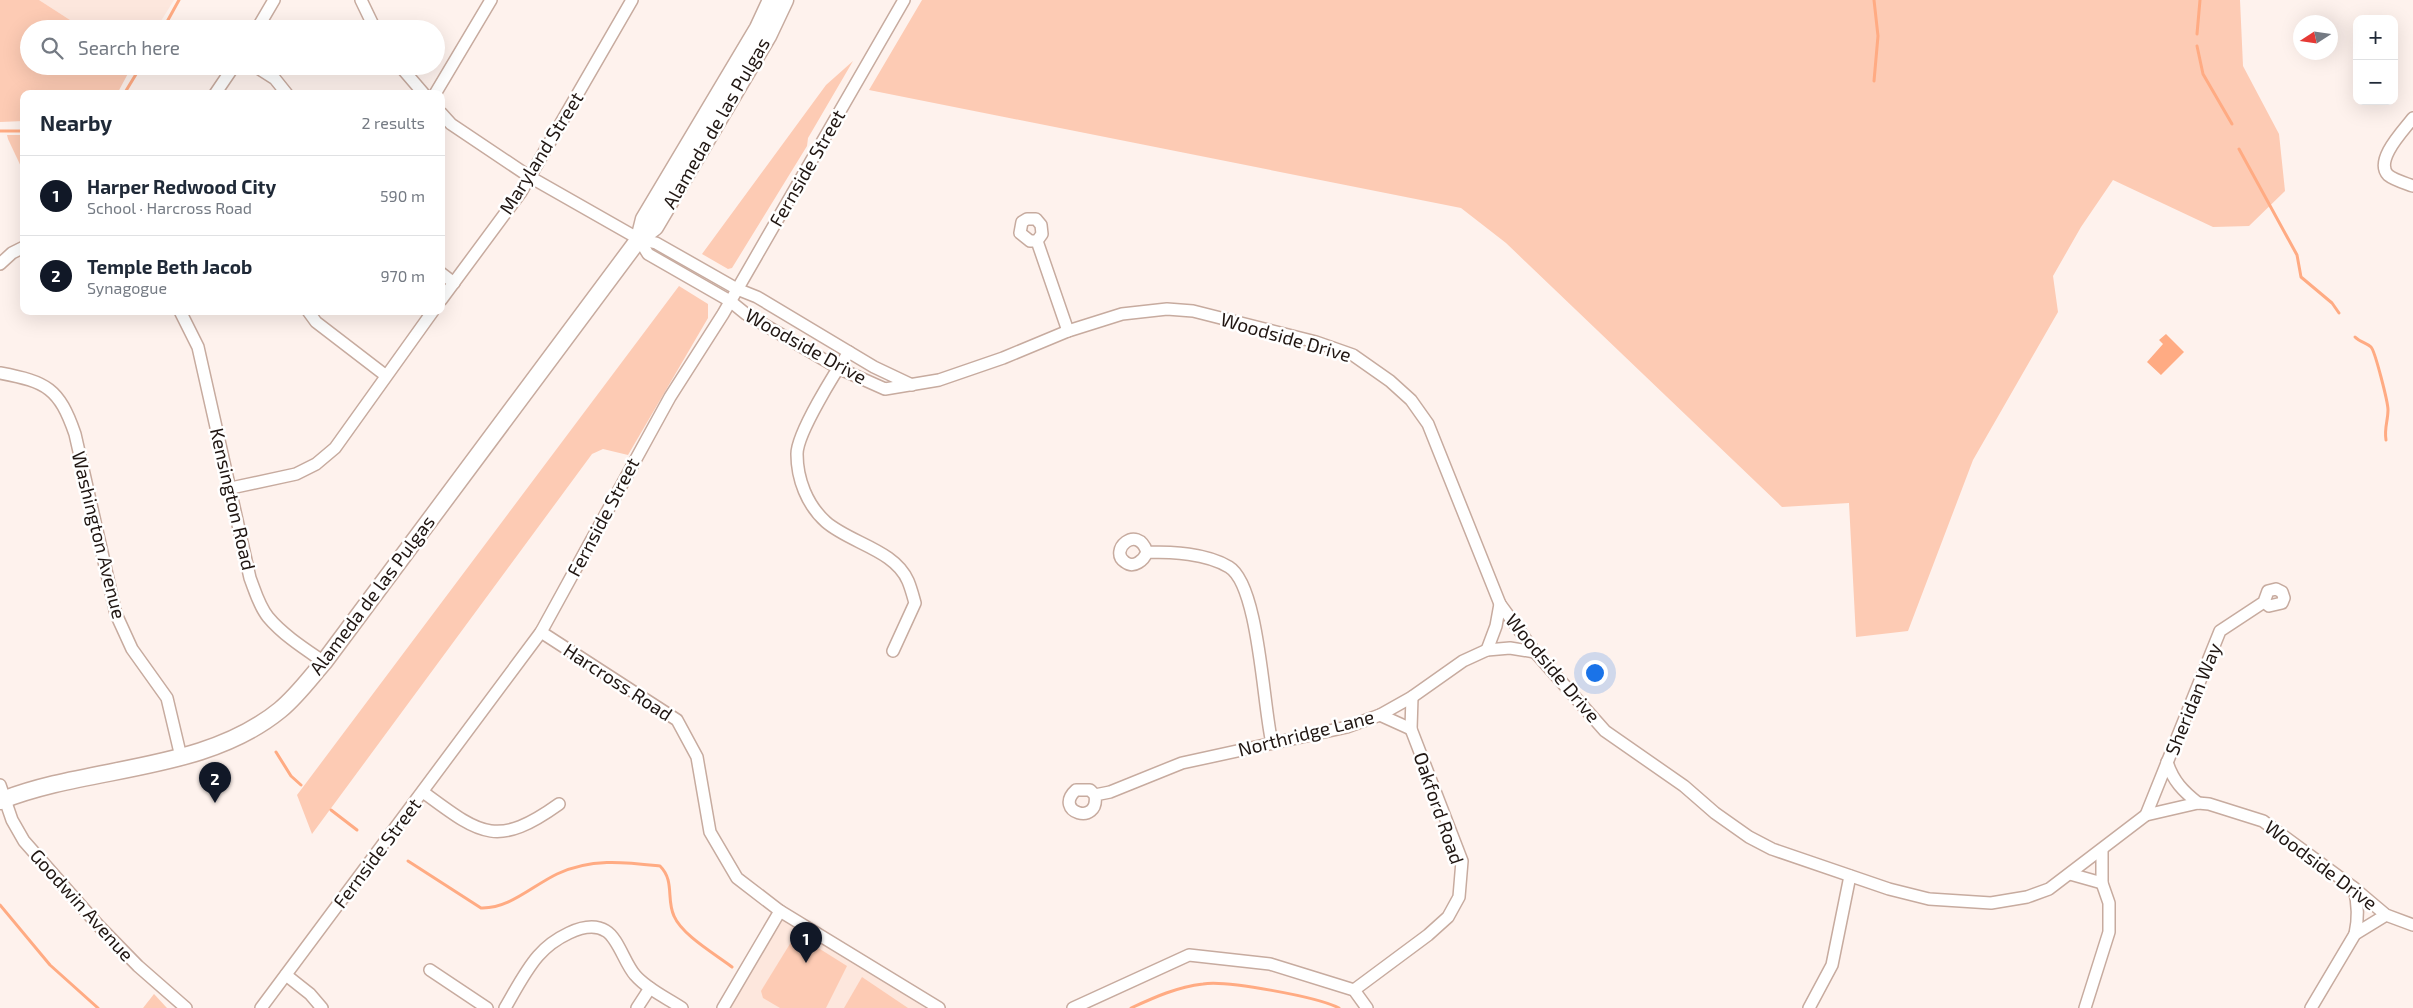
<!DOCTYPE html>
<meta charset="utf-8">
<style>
:root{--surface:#fff;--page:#f6f6f7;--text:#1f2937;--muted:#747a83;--line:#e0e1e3;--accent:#111827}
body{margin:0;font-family:"Exo 2",sans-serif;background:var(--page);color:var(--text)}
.controls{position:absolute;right:15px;top:15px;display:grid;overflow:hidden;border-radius:10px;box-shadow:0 5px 20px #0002}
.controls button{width:45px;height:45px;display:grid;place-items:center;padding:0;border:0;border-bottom:1px solid var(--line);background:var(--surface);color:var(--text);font:25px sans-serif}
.compass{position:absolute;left:2293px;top:15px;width:45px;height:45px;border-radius:50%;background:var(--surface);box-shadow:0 5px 20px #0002;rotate:258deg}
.you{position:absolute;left:1594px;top:672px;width:18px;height:18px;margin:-12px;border:4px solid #fff;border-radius:50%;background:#1a73e8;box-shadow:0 0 0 8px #1a73e833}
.badge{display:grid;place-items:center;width:32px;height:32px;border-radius:50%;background:var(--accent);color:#fff;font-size:16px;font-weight:700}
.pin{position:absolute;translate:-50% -41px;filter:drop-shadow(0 1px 2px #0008)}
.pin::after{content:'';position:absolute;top:26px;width:18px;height:15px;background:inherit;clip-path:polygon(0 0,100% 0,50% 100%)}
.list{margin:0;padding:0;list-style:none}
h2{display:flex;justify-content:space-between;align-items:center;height:65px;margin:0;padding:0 20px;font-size:21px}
h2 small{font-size:16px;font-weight:400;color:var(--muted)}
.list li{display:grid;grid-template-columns:32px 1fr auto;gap:15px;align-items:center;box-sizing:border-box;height:80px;padding:0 20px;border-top:1px solid var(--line)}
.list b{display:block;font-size:19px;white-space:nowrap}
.list p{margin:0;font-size:16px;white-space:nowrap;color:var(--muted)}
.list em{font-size:16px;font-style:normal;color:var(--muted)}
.icon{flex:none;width:28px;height:28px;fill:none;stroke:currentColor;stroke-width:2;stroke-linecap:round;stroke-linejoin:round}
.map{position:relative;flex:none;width:2413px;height:1008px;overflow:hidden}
.search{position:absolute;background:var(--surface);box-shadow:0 5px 20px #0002;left:20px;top:20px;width:425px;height:55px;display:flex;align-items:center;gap:12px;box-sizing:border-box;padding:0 18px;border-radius:28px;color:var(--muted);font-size:19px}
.panel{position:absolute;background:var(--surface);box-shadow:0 5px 20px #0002;left:20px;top:90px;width:425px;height:225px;border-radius:10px}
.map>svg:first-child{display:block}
.built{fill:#fde7dd}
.green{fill:#fdcbb4}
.water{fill:#ffab83}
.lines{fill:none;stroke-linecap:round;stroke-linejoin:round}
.stream{stroke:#ffab83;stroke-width:3}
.street-casing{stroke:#c7ab9f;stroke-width:14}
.secondary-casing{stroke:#c7ab9f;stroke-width:19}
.street{stroke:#fff;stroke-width:11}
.secondary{stroke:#fff;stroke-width:16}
.labels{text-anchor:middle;stroke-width:5;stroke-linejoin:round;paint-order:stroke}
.street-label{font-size:19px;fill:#201612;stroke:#fff}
</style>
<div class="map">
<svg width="2413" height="1008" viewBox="0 0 2413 1008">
<rect width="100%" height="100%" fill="#fef2ed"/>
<!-- built -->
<g class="built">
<polygon points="39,0 174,0 156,29 84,29"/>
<polygon points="784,918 925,1008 730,1008"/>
</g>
<!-- green -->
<g class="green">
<polygon points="0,0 39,0 84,29 29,29 29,66 132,66 117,94 24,94 24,121 0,122"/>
<polygon points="922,0 2240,0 2243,66 2279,134 2285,191 2249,226 2213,227 2113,180 2081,227 2053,276 2058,312 1973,460 1908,631 1856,637 1849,503 1782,507 1506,243 1461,208 869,90"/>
<polygon points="853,61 808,138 807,146 732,268 728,269 702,254 826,85"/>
<polygon points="7,135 24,135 24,173 8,139"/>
<polygon points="679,286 708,304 708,318 628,455 603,449 592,454 312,834 297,795"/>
<polygon points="796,934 847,966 826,1008 780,1008 763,998 761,991"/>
<polygon points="862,977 908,1008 844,1008"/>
<polygon points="154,994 167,1008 143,1008"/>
</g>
<!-- water -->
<polygon class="water" points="2166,334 2184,352 2161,375 2147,362 2163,344 2159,340"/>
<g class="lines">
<!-- stream -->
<g class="stream">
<polyline points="163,29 179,0"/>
<polyline points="2197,34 2200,0"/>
<polyline points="2197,46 2203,74 2232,124"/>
<polyline points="1874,81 1878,36 1874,0"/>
<polyline points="124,94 141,66"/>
<polyline points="0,131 24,131"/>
<polyline points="2239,149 2297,255 2301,277 2332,303 2339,313"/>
<path d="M 2355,337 C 2360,342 2367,343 2371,347 C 2375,351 2388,402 2388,410 C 2388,421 2384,428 2386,440"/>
<polyline points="276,752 291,776 301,785"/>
<polyline points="331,810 357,830"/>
<path d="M 408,861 L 481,908 C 509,909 532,886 557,874 C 591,858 624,862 660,866 C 675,881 666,899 674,916 C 682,935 715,954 732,967"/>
<polyline points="0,905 50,965 98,1008"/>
<path d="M 1131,1008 C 1155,997 1177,987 1203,984 C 1226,980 1318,997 1339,1008"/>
</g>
<defs>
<g id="street">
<polyline points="361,0 375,29"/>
<polyline points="257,29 274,0"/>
<polyline points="255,66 275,79 287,94"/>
<polyline points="400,66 424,94"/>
<polyline points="215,94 234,66"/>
<polyline points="435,94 491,0"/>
<polyline points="441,113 451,124 530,177 639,239 656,243 737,289 757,297 874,367 912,385"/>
<path d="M 2413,118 C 2404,130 2374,160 2388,175 C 2394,180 2405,183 2413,186"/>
<polyline points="639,239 648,254 730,301 746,314 838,368 885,389 939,380 1003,358 1068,331 1122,314 1167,309 1193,311 1316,342 1353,355 1390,381 1411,400 1428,424 1500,604 1535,652 1605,731 1684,786 1715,813 1749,837 1772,849 1889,889 1929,899 1991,903 2027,897 2049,889 2146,815 2198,803 2209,804 2263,821 2354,888 2386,915 2413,925"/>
<polyline points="1037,241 1030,241 1020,233 1022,222 1027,219 1036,219 1041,225 1042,234 1037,241 1068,331"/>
<polyline points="0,264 12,253 24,247"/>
<polyline points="441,273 454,283"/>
<polyline points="441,300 521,192 632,0"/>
<path d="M 180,311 L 198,347 L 250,578 C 255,591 259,606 268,617 C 283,635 305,649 324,662"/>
<polyline points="308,311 316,322 385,375"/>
<path d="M 849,352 C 836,371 797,433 797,454 C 797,479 807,505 826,522 C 850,543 895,550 908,581 C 911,588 913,596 915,603 L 893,651"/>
<path d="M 0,373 C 47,382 59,388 75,434 L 116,614 L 132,649 L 167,698 L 181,757"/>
<polyline points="231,488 296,474 316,464 335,448 433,311"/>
<path d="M 1147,552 C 1144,560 1134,569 1125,562 C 1108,551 1137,523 1147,552 C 1172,552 1206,553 1229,567 C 1259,585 1263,706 1272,743"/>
<polyline points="541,632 677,720 697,757 710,832 737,878 780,911 939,1008"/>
<polyline points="1487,650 1496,626 1500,604"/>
<polyline points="1380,715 1411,729"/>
<path d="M 2167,762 C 2173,781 2183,791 2198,803"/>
<polyline points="0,785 12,820 24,841 98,925 138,966 186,1008"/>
<path d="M 423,792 C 480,834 496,849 559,804"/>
<path d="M 1095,795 L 1090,790 L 1076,790 C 1052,812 1100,827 1095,795 L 1110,792 L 1182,763 L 1347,727 L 1380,715 L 1412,697 L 1463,661 L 1487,650 L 1510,648 L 1535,652"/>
<polyline points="2146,815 2220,631 2264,602 2269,606 2282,603 2284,598 2282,592 2276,589 2268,591 2264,602"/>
<polyline points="2070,874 2102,883"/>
<path d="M 2354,888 C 2358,904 2359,917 2355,934"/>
<polyline points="430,970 487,1008"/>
<polyline points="286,975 310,994 322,1008"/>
<polyline points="1354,990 1428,935 1448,917 1459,897 1462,861 1411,729 1412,697"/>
<polyline points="261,1008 541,632 670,397 723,314 904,0"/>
<path d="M 505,1008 C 515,991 525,971 538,956 C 551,941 585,918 606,931 C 618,938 625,964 635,975 C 647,989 667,998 682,1008"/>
<polyline points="637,1008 650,988"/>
<polyline points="723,1008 780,911"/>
<polyline points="1073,1008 1189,955 1270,964 1354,990 1367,1008"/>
<polyline points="1809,1008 1832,965 1850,876"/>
<polyline points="2085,1008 2109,932 2109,903 2102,883 2102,850"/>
<polyline points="2311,1008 2355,934 2386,915"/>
</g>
<g id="secondary">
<polyline points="639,239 644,219 758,28 771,0"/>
<path d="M 0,801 C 90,765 203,773 280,710 C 297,696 310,678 324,662 L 639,239 L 655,227 L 768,36 L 785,0"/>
</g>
</defs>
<!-- street casing -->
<use href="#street" class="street-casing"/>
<!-- secondary casing -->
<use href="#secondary" class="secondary-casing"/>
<!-- street -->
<use href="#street" class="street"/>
<!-- secondary -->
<use href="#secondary" class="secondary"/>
</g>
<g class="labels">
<!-- street labels -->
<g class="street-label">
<text transform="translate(716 123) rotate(-60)" y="7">Alameda de las Pulgas</text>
<text transform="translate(541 153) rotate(-58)" y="7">Maryland Street</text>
<text transform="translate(807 168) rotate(-60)" y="7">Fernside Street</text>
<text transform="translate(1286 337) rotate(16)" y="7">Woodside Drive</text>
<text transform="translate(806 346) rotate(29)" y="7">Woodside Drive</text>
<text transform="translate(233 499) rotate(77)" y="7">Kensington Road</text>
<text transform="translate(603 517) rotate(-62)" y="7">Fernside Street</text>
<text transform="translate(99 535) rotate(76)" y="7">Washington Avenue</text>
<text transform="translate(372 595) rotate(-53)" y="7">Alameda de las Pulgas</text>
<text transform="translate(1553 668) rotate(50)" y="7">Woodside Drive</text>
<text transform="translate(618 682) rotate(33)" y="7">Harcross Road</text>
<text transform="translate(2193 699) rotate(-68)" y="7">Sheridan Way</text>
<text transform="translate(1306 733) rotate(-14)" y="7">Northridge Lane</text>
<text transform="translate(1439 808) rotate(71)" y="7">Oakford Road</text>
<text transform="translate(377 853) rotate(-53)" y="7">Fernside Street</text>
<text transform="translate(2321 865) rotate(37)" y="7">Woodside Drive</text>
<text transform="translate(82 905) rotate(48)" y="7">Goodwin Avenue</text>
</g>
</g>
</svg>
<div class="controls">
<button>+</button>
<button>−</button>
</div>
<svg class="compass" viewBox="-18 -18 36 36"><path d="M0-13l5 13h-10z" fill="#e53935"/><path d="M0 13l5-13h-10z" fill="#747a83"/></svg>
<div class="you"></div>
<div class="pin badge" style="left:806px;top:963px">1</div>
<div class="pin badge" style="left:215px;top:803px">2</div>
<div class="search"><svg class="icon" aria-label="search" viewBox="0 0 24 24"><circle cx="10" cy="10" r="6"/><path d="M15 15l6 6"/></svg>Search here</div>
<section class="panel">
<h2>Nearby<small>2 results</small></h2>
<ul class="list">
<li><span class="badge">1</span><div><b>Harper Redwood City</b><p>School · Harcross Road</p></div><em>590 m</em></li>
<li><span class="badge">2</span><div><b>Temple Beth Jacob</b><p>Synagogue</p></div><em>970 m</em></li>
</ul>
</section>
</div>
